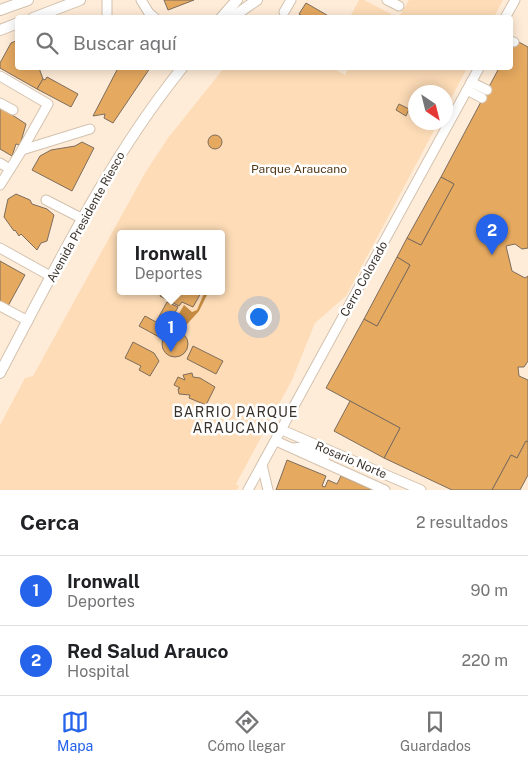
<!DOCTYPE html>
<html lang="es">
<meta charset="utf-8">
<style>
:root{--surface:#fff;--page:#f6f6f6;--text:#202124;--muted:#757577;--line:#e0e0e0;--accent:#2563eb}
body{margin:0;font-family:"Public Sans",sans-serif;background:var(--page);color:var(--text)}
.compass{position:absolute;left:408px;top:85px;width:45px;height:45px;border-radius:50%;background:var(--surface);box-shadow:0 2px 12px #0003;rotate:145deg}
.you{position:absolute;left:258px;top:316px;width:18px;height:18px;margin:-12px;border:4px solid #fff;border-radius:50%;background:#1a73e8;box-shadow:0 0 0 8px #1a73e833}
.badge{display:grid;place-items:center;width:32px;height:32px;border-radius:50%;background:var(--accent);color:#fff;font-size:16px;font-weight:700}
.pin{position:absolute;translate:-50% -41px;filter:drop-shadow(0 1px 2px #0008)}
.pin::after{content:'';position:absolute;top:26px;width:18px;height:15px;background:inherit;clip-path:polygon(0 0,100% 0,50% 100%)}
.popup{position:absolute;left:117px;top:230px;width:108px;height:65px;box-sizing:border-box;display:grid;place-content:center;border-radius:5px;background:var(--surface);filter:drop-shadow(0 1px 4px #0005);font-size:16px;white-space:nowrap;color:var(--muted)}
.popup b{font-size:19px;color:var(--text)}
.popup::after{content:'';position:absolute;left:50%;top:100%;margin-left:-10px;border:10px solid transparent;border-top-color:var(--surface)}
.list{margin:0;padding:0;list-style:none}
h2{display:flex;justify-content:space-between;align-items:center;height:65px;margin:0;padding:0 20px;font-size:21px}
h2 small{font-size:16px;font-weight:400;color:var(--muted)}
.list li{display:grid;grid-template-columns:32px 1fr auto;gap:15px;align-items:center;box-sizing:border-box;height:70px;padding:0 20px;border-top:1px solid var(--line)}
.list b{display:block;font-size:19px;white-space:nowrap}
.list p{margin:0;font-size:16px;white-space:nowrap;color:var(--muted)}
.list em{font-size:16px;font-style:normal;color:var(--muted)}
.icon{flex:none;width:28px;height:28px;fill:none;stroke:currentColor;stroke-width:2;stroke-linecap:round;stroke-linejoin:round}
.map{position:relative;flex:none;width:528px;height:490px;overflow:hidden}
.search{position:absolute;background:var(--surface);box-shadow:0 2px 12px #0003;left:15px;right:15px;top:15px;height:55px;display:flex;align-items:center;gap:12px;box-sizing:border-box;padding:0 18px;border-radius:5px;color:var(--muted);font-size:19px}
.sheet{height:205px;background:var(--surface)}
nav{display:flex;justify-content:space-around;align-items:center;box-sizing:border-box;height:70px;border-top:1px solid var(--line);background:var(--surface);font-size:14px;color:var(--muted)}
nav a{display:grid;justify-items:center;gap:2px}
nav .on{color:var(--accent)}
.map>svg:first-child{display:block}
.green{fill:#fddcb7;fill-rule:evenodd}
.water{fill:#c58a40}
.building{fill:#e5a960;stroke:#7d6d5c}
.lines{fill:none;stroke-linecap:round;stroke-linejoin:round}
.minor-casing{stroke:#d3c2ae;stroke-width:11}
.major-casing{stroke:#d3c2ae;stroke-width:12}
.minor{stroke:#fff;stroke-width:9}
.major{stroke:#fff;stroke-width:10}
.labels{text-anchor:middle;stroke-width:5;stroke-linejoin:round;paint-order:stroke}
.park-label{font-size:12px;fill:#53391a;stroke:#fff}
.street-label{font-size:12px;fill:#3a332b;stroke:#fff}
.neighbourhood-label{font-size:14px;letter-spacing:1px;fill:#3a332b;stroke:#fff}
</style>
<div class="map">
<svg width="528" height="490" viewBox="0 0 528 490">
<rect width="100%" height="100%" fill="#ffecd8"/>
<!-- green -->
<g class="green">
<polygon points="359,0 364,0 391,14 390,17 350,17"/>
<polygon points="409,0 503,0 494,17 399,17"/>
<path d="M 224,68 L 332,68 L 345,75 L 349,68 L 467,68 L 446,108 L 446,92 L 416,92 L 416,122 L 438,123 L 346,296 L 315,323 L 292,380 L 236,484 L 239,486 L 237,490 L 0,490 L 0,425 L 25,378 L 33,376 L 145,173 L 168,138 ZM 121,233 L 221,233 L 221,291 L 121,291 Z"/>
</g>
<!-- water -->
<polygon class="water" points="205,291 209,291 199,311 180,332 168,332 184,305 192,312 197,310"/>
<!-- building -->
<g class="building">
<polygon points="164,0 194,0 168,10"/>
<polygon points="306,3 332,18 306,18 299,14"/>
<polygon points="18,40 18,68 39,68 43,79 37,89 0,68 0,63 11,43"/>
<polygon points="515,40 528,47 528,248 522,249 515,244 506,246 512,271 525,278 528,276 528,361 524,367 518,367 519,376 528,380 528,442 526,441 517,458 511,455 492,490 452,490 384,458 400,428 326,388 364,319 377,326 410,265 397,257 407,238 421,245 454,184 441,177 499,68 510,68 510,48"/>
<polygon points="118,68 150,68 113,123 104,118 105,114 93,116"/>
<polygon points="47,77 78,94 71,107 37,89 43,79 45,80"/>
<polygon points="399,104 409,109 406,116 396,110"/>
<polygon points="0,107 26,124 20,145 16,144 12,156 0,149"/>
<circle cx="215" cy="142" r="7"/>
<polygon points="82,142 94,148 72,191 32,170 40,156 51,150 75,146"/>
<polygon points="441,177 454,184 421,245 407,238"/>
<polygon points="16,194 30,200 32,204 47,209 54,215 47,241 41,243 37,250 21,234 19,236 15,230 14,231 4,217 8,199"/>
<polygon points="397,257 410,265 377,326 364,319"/>
<polygon points="0,261 25,275 8,306 0,302"/>
<polygon points="163,291 202,291 193,307 182,302 179,306 160,296"/>
<polygon points="167,302 178,307 161,338 139,326 145,316 156,322"/>
<circle cx="175" cy="344" r="13"/>
<polygon points="133,342 154,353 159,361 150,376 139,370 141,366 125,358"/>
<polygon points="193,346 223,361 216,374 187,359"/>
<polygon points="192,373 193,377 200,378 215,387 206,405 189,398 190,395 179,394 178,389 180,388 174,385 178,377 185,380 183,375"/>
<polygon points="350,401 400,428 384,458 334,431"/>
<polygon points="526,441 528,442 528,475 520,490 492,490 511,455 517,458"/>
<polygon points="287,460 326,476 322,486 325,487 328,480 337,484 341,476 373,490 276,490"/>
</g>
<g class="lines">
<defs>
<g id="minor">
<polyline points="107,0 107,18"/>
<polyline points="141,0 149,13 155,18"/>
<polyline points="387,0 399,6"/>
<polyline points="284,12 291,0"/>
<polyline points="505,18 515,0"/>
<polyline points="510,41 514,42"/>
<polyline points="0,76 48,104 22,150"/>
<polyline points="471,82 487,90"/>
<polyline points="467,90 482,98"/>
<polyline points="0,103 13,110"/>
<polyline points="0,163 10,169"/>
<polyline points="0,185 22,150 90,129"/>
<polyline points="46,200 83,219"/>
<polyline points="0,248 52,277"/>
<polyline points="0,306 28,321"/>
<polyline points="282,430 421,490"/>
<polyline points="276,441 385,490"/>
<polyline points="293,448 304,447 325,457"/>
<polyline points="262,465 268,490"/>
<polyline points="248,490 479,68"/>
</g>
<g id="major">
<polyline points="0,10 28,0"/>
<polyline points="33,18 80,0"/>
<polyline points="221,18 237,0"/>
<polyline points="231,18 257,0"/>
<polyline points="0,30 18,23"/>
<path d="M 0,373 C 55,269 108,160 182,68"/>
</g>
</defs>
<!-- minor casing -->
<use href="#minor" class="minor-casing"/>
<!-- major casing -->
<use href="#major" class="major-casing"/>
<!-- minor -->
<use href="#minor" class="minor"/>
<!-- major -->
<use href="#major" class="major"/>
</g>
<g class="labels">
<!-- park labels -->
<g class="park-label">
<text x="299" y="173">Parque Araucano</text>
</g>
<!-- street labels -->
<g class="street-label">
<text transform="translate(86 217) rotate(-61)" y="4">Avenida Presidente Riesco</text>
<text transform="translate(364 279) rotate(-61)" y="4">Cerro Colorado</text>
<text transform="translate(351 460) rotate(23)" y="4">Rosario Norte</text>
</g>
<!-- neighbourhood labels -->
<g class="neighbourhood-label">
<text x="236" y="417">BARRIO PARQUE<tspan x="236" dy="16">ARAUCANO</tspan></text>
</g>
</g>
</svg>
<svg class="compass" viewBox="-18 -18 36 36"><path d="M0-13l5 13h-10z" fill="#e53935"/><path d="M0 13l5-13h-10z" fill="#757577"/></svg>
<div class="you"></div>
<div class="pin badge" style="left:171px;top:352px">1</div>
<div class="popup"><b>Ironwall</b>Deportes</div>
<div class="pin badge" style="left:492px;top:255px">2</div>
<div class="search"><svg class="icon" aria-label="search" viewBox="0 0 24 24"><circle cx="10" cy="10" r="6"/><path d="M15 15l6 6"/></svg>Buscar aquí</div>
</div>
<section class="sheet">
<h2>Cerca<small>2 resultados</small></h2>
<ul class="list">
<li><span class="badge">1</span><div><b>Ironwall</b><p>Deportes</p></div><em>90 m</em></li>
<li><span class="badge">2</span><div><b>Red Salud Arauco</b><p>Hospital</p></div><em>220 m</em></li>
</ul>
</section>
<nav>
<a class="on"><svg class="icon" aria-label="map" viewBox="0 0 24 24"><path d="M3 6l6-2 6 2 6-2v14l-6 2-6-2-6 2zM9 4v14M15 6v14"/></svg>Mapa</a>
<a><svg class="icon" aria-label="directions" viewBox="0 0 24 24"><path d="M12 3l9 9-9 9-9-9zM9 14v-3h6M13 9l2 2-2 2"/></svg>Cómo llegar</a>
<a><svg class="icon" aria-label="saved" viewBox="0 0 24 24"><path d="M7 4h10v16l-5-4-5 4z"/></svg>Guardados</a>
</nav>
